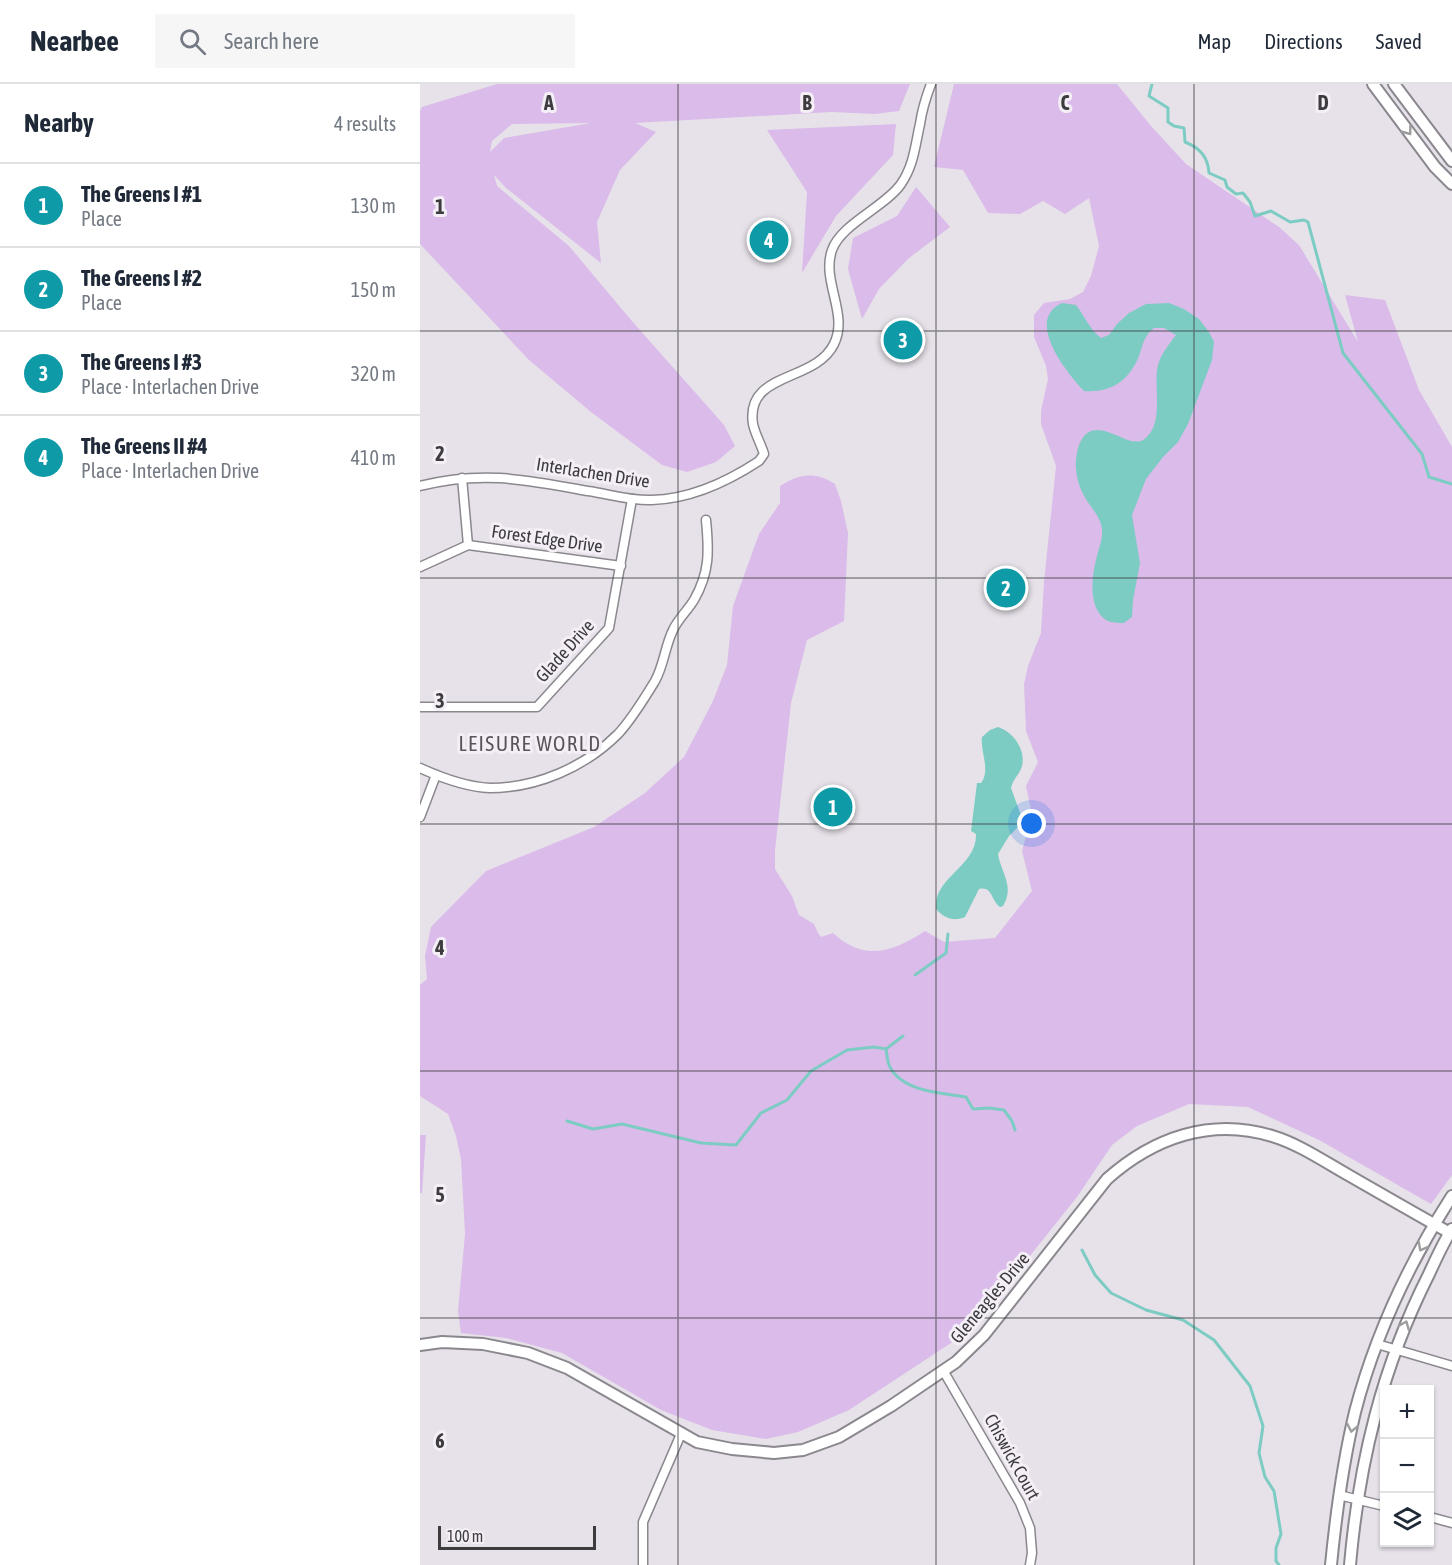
<!DOCTYPE html>
<meta charset="utf-8">
<style>
:root{--surface:#fff;--page:#f6f6f7;--text:#1f2937;--muted:#747a83;--line:#e0e1e3;--accent:#ea580c}
body{margin:0;font-family:"Asap Condensed",sans-serif;background:var(--page);color:var(--text)}
.controls{position:absolute;right:18px;bottom:18px;display:grid;overflow:hidden;border-radius:0px;box-shadow:0 2px 4px #0004}
.controls button{width:54px;height:54px;display:grid;place-items:center;padding:0;border:0;border-bottom:2px solid var(--line);background:var(--surface);color:var(--text);font:30px sans-serif}
.scale{position:absolute;left:18px;bottom:15px;width:158px;box-sizing:border-box;padding-left:6px;border:3px solid #3d3b3e;border-top:0;font-size:16px;line-height:21px;white-space:nowrap;color:#3d3b3e;-webkit-text-stroke:4px #f4eff6;paint-order:stroke}
.you{position:absolute;left:612px;top:740px;width:21px;height:21px;margin:-15px;border:4px solid #fff;border-radius:50%;background:#1a73e8;box-shadow:0 0 0 9px #1a73e833}
.badge{display:grid;place-items:center;width:39px;height:39px;border-radius:50%;background:var(--accent);color:#fff;font-size:20px;font-weight:700}
.pin{position:absolute;translate:-50% -50%;border:3px solid #fff;box-shadow:0 2px 6px #0006}
.list{margin:0;padding:0;list-style:none}
h2{display:flex;justify-content:space-between;align-items:center;height:78px;margin:0;padding:0 24px;font-size:26px}
h2 small{font-size:20px;font-weight:400;color:var(--muted)}
.list li{display:grid;grid-template-columns:39px 1fr auto;gap:18px;align-items:center;box-sizing:border-box;height:84px;padding:0 24px;border-top:2px solid var(--line)}
.list b{display:block;font-size:22px;white-space:nowrap}
.list p{margin:0;font-size:20px;white-space:nowrap;color:var(--muted)}
.list em{font-size:20px;font-style:normal;color:var(--muted)}
.icon{flex:none;width:33px;height:33px;fill:none;stroke:currentColor;stroke-width:2;stroke-linecap:round;stroke-linejoin:round}
.map{position:relative;flex:none;width:1032px;height:1481px;overflow:hidden}
header{display:flex;align-items:center;gap:36px;box-sizing:border-box;height:84px;padding:0 30px;background:var(--surface);border-bottom:2px solid var(--line)}
header strong{font-size:28px}
nav{display:flex;gap:33px;margin-inline-start:auto;font-size:21px}
.search{width:420px;height:54px;background:var(--page);display:flex;align-items:center;gap:15px;box-sizing:border-box;padding:0 21px;border-radius:0px;color:var(--muted);font-size:22px}
main{display:flex}
aside{flex:1;background:var(--surface)}
.map>svg:first-child{display:block}
.green{fill:#dabbea;fill-rule:evenodd}
.water{fill:#7dccc3}
.lines{fill:none;stroke-linecap:round;stroke-linejoin:round}
.stream{stroke:#7dccc3;stroke-width:3}
.minor-casing{stroke:#8b878e;stroke-width:11}
.tertiary-casing{stroke:#8b878e;stroke-width:14}
.minor{stroke:#fff;stroke-width:8}
.tertiary{stroke:#fff;stroke-width:10}
.oneway{stroke:#9e9d9e}
.grid{fill:none;stroke:#3d3b3e;stroke-width:1.5;stroke-opacity:0.55}
.labels{text-anchor:middle;stroke-width:6;stroke-linejoin:round;paint-order:stroke}
.street-label{font-size:18px;fill:#3d3b3e;stroke:#f4eff6}
.quarter-label{font-size:21px;letter-spacing:1.5px;fill:#58545a;stroke:#f4eff6}
.grid-label{font-size:20px;text-anchor:middle;font-weight:bold;fill:#3d3b3e;stroke:#f4eff6;stroke-width:6;stroke-linejoin:round;paint-order:stroke}
</style>
<header>
<strong>Nearbee</strong>
<div class="search"><svg class="icon" aria-label="search" viewBox="0 0 24 24"><circle cx="10" cy="10" r="6"/><path d="M15 15l6 6"/></svg>Search here</div>
<nav><a>Map</a><a>Directions</a><a>Saved</a></nav>
</header>
<main>
<aside>
<h2>Nearby<small>4 results</small></h2>
<ul class="list">
<li><span class="badge" style="background:#0f9aa8">1</span><div><b>The Greens I #1</b><p>Place</p></div><em>130 m</em></li>
<li><span class="badge" style="background:#0f9aa8">2</span><div><b>The Greens I #2</b><p>Place</p></div><em>150 m</em></li>
<li><span class="badge" style="background:#0f9aa8">3</span><div><b>The Greens I #3</b><p>Place · Interlachen Drive</p></div><em>320 m</em></li>
<li><span class="badge" style="background:#0f9aa8">4</span><div><b>The Greens II #4</b><p>Place · Interlachen Drive</p></div><em>410 m</em></li>
</ul>
</aside>
<div class="map">
<svg width="1032" height="1481" viewBox="0 0 1032 1481">
<rect width="100%" height="100%" fill="#e7e2e9"/>
<!-- green -->
<g class="green">
<path d="M 77,0 L 490,0 L 479,27 L 455,30 L 412,28 L 215,39 L 236,48 L 200,86 L 177,138 L 181,179 L 86,104 L 74,91 L 77,102 L 149,162 L 211,236 L 304,341 L 315,362 L 296,378 L 267,388 L 242,381 L 171,328 L 109,276 L 0,160 L 0,27 L 2,23 ZM 171,39 L 84,54 L 70,68 L 72,57 L 92,40 Z"/>
<path d="M 534,0 L 697,0 L 731,42 L 766,80 L 859,143 L 879,161 L 938,258 L 925,211 L 965,216 L 999,306 L 1032,363 L 1032,1091 L 1011,1120 L 899,1056 L 828,1023 L 769,1020 L 717,1042 L 692,1061 L 657,1113 L 593,1193 L 531,1259 L 429,1326 L 378,1348 L 346,1355 L 292,1346 L 241,1326 L 142,1269 L 86,1254 L 41,1249 L 38,1227 L 45,1150 L 41,1075 L 36,1052 L 28,1030 L 0,1012 L 0,901 L 7,895 L 5,872 L 11,843 L 66,787 L 174,743 L 225,709 L 264,673 L 293,617 L 307,581 L 313,522 L 339,450 L 360,419 L 360,402 C 379,390 395,387 415,400 L 421,417 L 428,449 L 424,537 L 387,556 L 371,619 L 355,767 L 355,785 L 372,812 L 379,831 L 394,840 L 398,849 L 401,853 L 413,849 C 444,878 473,868 505,847 L 524,858 L 575,854 L 612,807 L 602,767 L 612,731 L 606,702 L 618,678 L 606,647 L 604,600 L 608,582 L 621,549 L 624,498 L 636,382 L 621,340 L 621,327 L 628,295 L 626,282 L 614,253 L 614,231 L 624,219 L 650,215 L 663,208 L 671,192 L 679,162 L 669,114 L 645,130 L 623,117 L 600,130 L 568,129 L 543,86 L 514,83 Z"/>
<polygon points="476,40 473,71 416,132 382,189 387,108 347,46"/>
<polygon points="496,103 530,143 489,174 459,205 442,235 428,185 433,154 477,132"/>
<polygon points="0,1051 6,1051 2,1109 0,1109"/>
</g>
<!-- water -->
<g class="water">
<path d="M 642,219 L 656,221 C 664,231 670,246 681,254 L 689,251 L 697,240 L 709,229 L 726,220 L 749,219 L 764,225 L 779,235 L 789,248 L 794,258 L 792,276 L 768,340 L 758,358 L 743,373 L 726,395 L 712,431 L 720,479 L 713,516 L 712,533 L 704,539 C 698,539 691,539 686,536 C 667,523 672,491 677,472 C 679,463 683,455 682,445 C 681,436 675,428 670,421 C 657,404 652,382 659,361 C 673,325 707,366 723,356 C 747,340 731,298 739,278 C 742,269 750,259 756,251 L 744,244 L 734,244 C 724,252 723,260 719,272 C 709,297 691,309 664,307 C 647,289 604,236 642,219 Z"/>
<path d="M 578,643 C 593,648 606,665 602,682 C 600,690 593,695 591,704 L 602,734 L 601,740 L 589,752 L 578,770 C 581,789 595,802 583,822 L 580,823 C 571,817 573,802 559,805 L 545,833 C 533,838 524,834 516,825 C 513,793 557,783 556,750 L 551,747 L 557,699 L 561,699 C 571,686 560,668 562,653 L 570,646 Z"/>
</g>
<g class="lines">
<!-- stream -->
<g class="stream">
<path d="M 732,0 L 729,12 L 748,24 L 748,38 L 754,42 L 764,44 L 765,58 C 780,64 788,73 789,89 L 805,96 L 807,103 L 816,110 L 823,109 L 830,118 L 835,132 L 851,127 L 870,138 L 884,136 L 888,138 L 923,269 L 1002,370 L 1009,393 L 1032,400"/>
<polyline points="495,891 526,869 528,850"/>
<polyline points="466,965 483,952"/>
<path d="M 147,1037 L 173,1045 L 202,1040 L 281,1059 L 316,1061 L 341,1029 L 367,1016 L 391,987 L 427,966 L 454,963 L 466,965 C 467,970 467,978 470,983 C 483,1008 522,1009 546,1013 L 553,1025 L 569,1024 L 584,1026 L 592,1037 L 595,1046"/>
<polyline points="662,1166 675,1191 691,1209 726,1226 763,1236 794,1256 830,1302 843,1342 839,1369 845,1393 854,1407 861,1450 856,1464 856,1477 859,1481"/>
</g>
<defs>
<g id="minor">
<polyline points="42,394 48,461"/>
<path d="M 0,402 C 62,386 107,396 168,407 C 189,410 211,417 232,416 C 271,415 307,398 339,377 L 344,370 C 341,360 335,350 333,340 C 325,287 395,299 414,260 C 429,230 401,197 412,166 C 421,140 465,123 481,100 C 494,81 495,62 500,40 C 502,26 506,13 511,0"/>
<polyline points="0,483 48,461 201,482"/>
<polyline points="0,623 117,623 189,544 212,415"/>
<path d="M 0,684 C 22,694 46,703 70,704 C 117,704 165,683 198,650 C 212,635 224,615 235,597 C 244,581 245,562 253,546 C 258,535 268,526 274,516 C 290,488 289,467 286,436"/>
<polyline points="0,733 16,691"/>
<polyline points="957,1260 1032,1282"/>
<polyline points="524,1288 600,1419 610,1444 612,1469 610,1481"/>
<polyline points="919,1411 964,1422"/>
<polyline points="1010,1433 1032,1439"/>
<polyline points="223,1481 223,1438 261,1350"/>
</g>
<g id="tertiary">
<polyline points="953,0 1015,83 1032,100"/>
<polyline points="974,0 1032,77"/>
<path d="M 0,1261 L 22,1258 L 63,1260 L 108,1269 L 147,1284 L 277,1358 L 312,1365 L 354,1369 L 383,1366 L 419,1353 L 471,1322 L 536,1278 L 564,1251 L 687,1095 C 733,1054 791,1033 852,1052 C 879,1060 905,1078 930,1092 C 963,1111 996,1130 1030,1149"/>
<path d="M 911,1481 C 916,1430 923,1378 935,1328 C 955,1251 989,1179 1032,1112"/>
<path d="M 930,1481 C 939,1378 962,1283 1009,1190 C 1016,1175 1023,1159 1032,1145"/>
</g>
</defs>
<!-- minor casing -->
<use href="#minor" class="minor-casing"/>
<!-- tertiary casing -->
<use href="#tertiary" class="tertiary-casing"/>
<!-- minor -->
<use href="#minor" class="minor"/>
<!-- tertiary -->
<use href="#tertiary" class="tertiary"/>
</g>
<!-- one-way arrows -->
<defs><path id="oneway-chevron" d="M-2-3.5L2.5 0L-2 3.5" fill="none" stroke-width="1.6" stroke-linecap="round" stroke-linejoin="round" transform="scale(1.5)"/></defs>
<g class="oneway">
<use href="#oneway-chevron" transform="translate(988 47) rotate(53)"/>
<use href="#oneway-chevron" transform="translate(1002 1163) rotate(118)"/>
<use href="#oneway-chevron" transform="translate(985 1241) rotate(-68)"/>
<use href="#oneway-chevron" transform="translate(932 1344) rotate(101)"/>
</g>
<!-- grid -->
<path class="grid" d="M 258,0 L 258,1481M 516,0 L 516,1481M 774,0 L 774,1481M 0,247 L 1032,247M 0,494 L 1032,494M 0,740 L 1032,740M 0,987 L 1032,987M 0,1234 L 1032,1234"/>
<g class="labels">
<!-- street labels -->
<g class="street-label">
<text transform="translate(173 389) rotate(9)" y="6">Interlachen Drive</text>
<text transform="translate(127 455) rotate(8)" y="6">Forest Edge Drive</text>
<text transform="translate(145 567) rotate(-48)" y="6">Glade Drive</text>
<text transform="translate(570 1214) rotate(-50)" y="6">Gleneagles Drive</text>
<text transform="translate(592 1373) rotate(61)" y="6">Chiswick Court</text>
</g>
<!-- quarter labels -->
<g class="quarter-label">
<text x="110" y="667">LEISURE WORLD</text>
</g>
</g>
<g class="grid-label">
<text x="129" y="26">A</text>
<text x="387" y="26">B</text>
<text x="645" y="26">C</text>
<text x="903" y="26">D</text>
<text x="20" y="130">1</text>
<text x="20" y="377">2</text>
<text x="20" y="624">3</text>
<text x="20" y="871">4</text>
<text x="20" y="1118">5</text>
<text x="20" y="1364">6</text>
</g>
</svg>
<div class="controls">
<button>+</button>
<button>−</button>
<button><svg class="icon" aria-label="layers" viewBox="0 0 24 24"><path d="M12 4l9 5-9 5-9-5zM3 14l9 5 9-5"/></svg></button>
</div>
<div class="scale">100 m</div>
<div class="you"></div>
<div class="pin badge" style="left:413px;top:723px;background:#0f9aa8">1</div>
<div class="pin badge" style="left:586px;top:504px;background:#0f9aa8">2</div>
<div class="pin badge" style="left:483px;top:256px;background:#0f9aa8">3</div>
<div class="pin badge" style="left:349px;top:156px;background:#0f9aa8">4</div>
</div>
</main>
